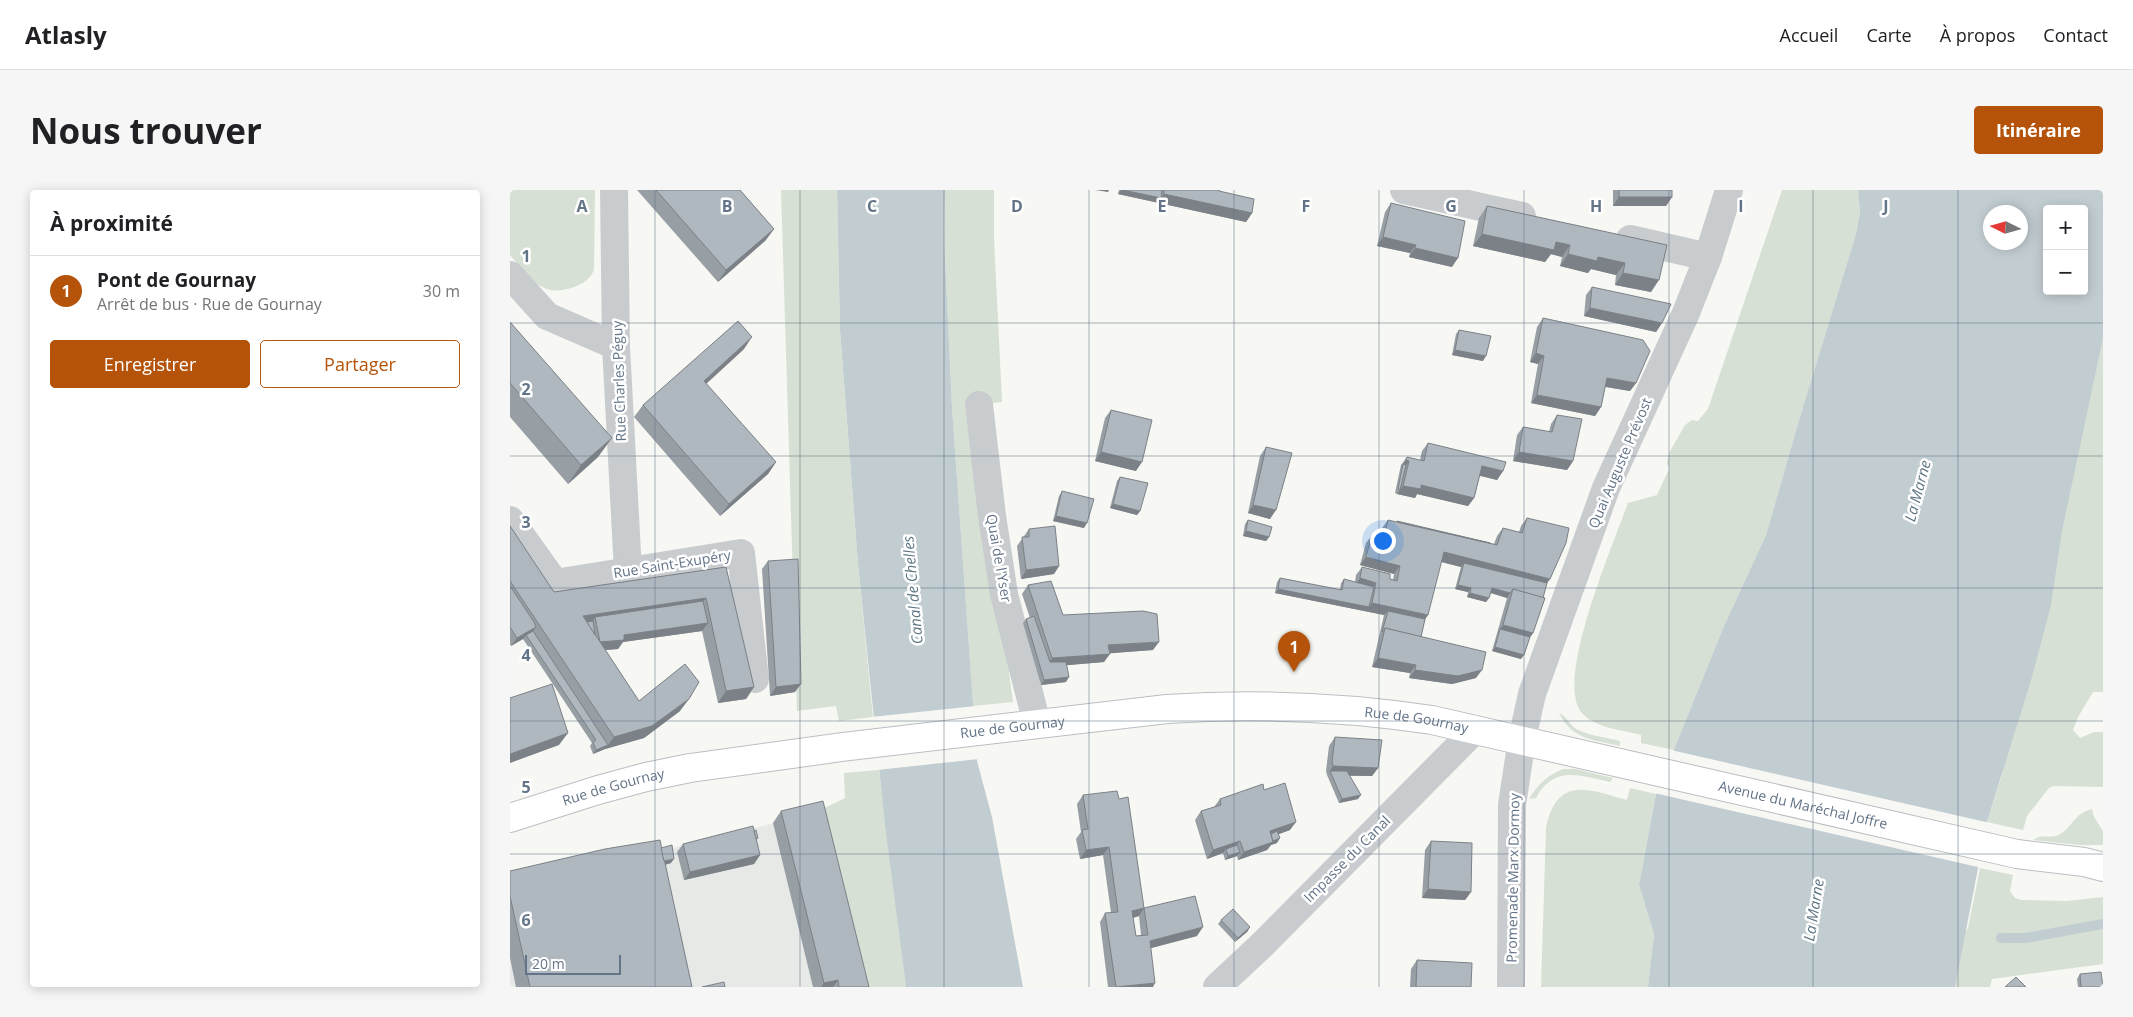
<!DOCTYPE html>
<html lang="fr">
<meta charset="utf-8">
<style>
:root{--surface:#fff;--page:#f6f6f6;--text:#202124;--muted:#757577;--line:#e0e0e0;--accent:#b45309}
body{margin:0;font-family:"Open Sans",sans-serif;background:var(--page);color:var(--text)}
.controls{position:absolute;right:15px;top:15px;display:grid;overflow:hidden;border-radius:5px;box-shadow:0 2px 12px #0003}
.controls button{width:45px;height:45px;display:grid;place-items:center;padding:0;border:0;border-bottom:1px solid var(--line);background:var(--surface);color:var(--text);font:25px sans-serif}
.compass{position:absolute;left:1473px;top:15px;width:45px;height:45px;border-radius:50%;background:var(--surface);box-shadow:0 2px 12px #0003;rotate:275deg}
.scale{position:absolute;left:15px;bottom:12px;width:96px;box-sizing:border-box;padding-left:5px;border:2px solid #637488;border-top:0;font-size:14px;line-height:18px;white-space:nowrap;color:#637488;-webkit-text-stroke:4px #fff;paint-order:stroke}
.you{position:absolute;left:872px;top:350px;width:18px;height:18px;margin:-12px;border:4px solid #fff;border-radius:50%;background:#1a73e8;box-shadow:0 0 0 8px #1a73e833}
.badge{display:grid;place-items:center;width:32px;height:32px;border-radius:50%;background:var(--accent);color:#fff;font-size:16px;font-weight:700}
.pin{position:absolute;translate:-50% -41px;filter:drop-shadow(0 1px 2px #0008)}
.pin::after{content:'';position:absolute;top:26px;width:18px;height:15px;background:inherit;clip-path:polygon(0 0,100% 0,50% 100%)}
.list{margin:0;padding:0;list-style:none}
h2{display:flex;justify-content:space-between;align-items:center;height:65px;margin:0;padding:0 20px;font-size:21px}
h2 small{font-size:16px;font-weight:400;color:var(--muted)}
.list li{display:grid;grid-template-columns:32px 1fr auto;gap:15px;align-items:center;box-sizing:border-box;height:70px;padding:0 20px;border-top:1px solid var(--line)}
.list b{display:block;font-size:19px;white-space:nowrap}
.list p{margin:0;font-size:16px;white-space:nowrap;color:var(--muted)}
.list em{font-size:16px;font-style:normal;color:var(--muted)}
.actions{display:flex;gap:10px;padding:15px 20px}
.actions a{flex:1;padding:11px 0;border:1px solid var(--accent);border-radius:5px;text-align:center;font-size:18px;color:var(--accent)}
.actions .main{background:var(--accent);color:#fff}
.map{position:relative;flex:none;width:1593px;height:797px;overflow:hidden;border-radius:5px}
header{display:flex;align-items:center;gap:30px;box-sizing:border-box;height:70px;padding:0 25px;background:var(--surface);border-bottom:1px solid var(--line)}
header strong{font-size:24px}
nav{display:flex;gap:28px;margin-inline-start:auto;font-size:18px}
.intro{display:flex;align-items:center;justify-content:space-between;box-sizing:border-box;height:120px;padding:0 30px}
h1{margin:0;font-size:35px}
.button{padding:12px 22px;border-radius:5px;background:var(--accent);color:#fff;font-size:18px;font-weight:700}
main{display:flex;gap:30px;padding:0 30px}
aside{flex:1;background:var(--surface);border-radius:5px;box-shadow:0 2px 12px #0003}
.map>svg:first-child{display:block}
.built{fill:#e7e9e7}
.green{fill:#d7e0d4}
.water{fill:#c2cdd2;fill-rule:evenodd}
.pier{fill:#f7f7f3}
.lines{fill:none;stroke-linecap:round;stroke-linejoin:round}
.stream{stroke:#c2cdd2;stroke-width:10}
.major-casing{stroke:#bbbec2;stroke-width:30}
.minor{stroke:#c9cccf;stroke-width:28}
.major{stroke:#fff;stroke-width:28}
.wall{fill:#979ea4;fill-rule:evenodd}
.shaded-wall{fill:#7b8186}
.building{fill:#b0b8bf;stroke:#7b8186;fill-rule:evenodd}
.grid{fill:none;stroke:#637488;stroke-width:1;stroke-opacity:0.55}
.labels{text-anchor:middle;stroke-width:5;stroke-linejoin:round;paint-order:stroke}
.street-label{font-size:14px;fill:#637488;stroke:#fff}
.water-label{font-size:15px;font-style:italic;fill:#5f7784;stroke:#fff}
.grid-label{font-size:16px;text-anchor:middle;font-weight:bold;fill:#637488;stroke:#fff;stroke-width:5;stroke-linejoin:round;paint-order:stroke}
</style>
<header>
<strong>Atlasly</strong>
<nav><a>Accueil</a><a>Carte</a><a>À propos</a><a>Contact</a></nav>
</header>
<div class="intro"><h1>Nous trouver</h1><a class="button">Itinéraire</a></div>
<main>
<aside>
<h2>À proximité<small></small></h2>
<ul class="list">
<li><span class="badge">1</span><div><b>Pont de Gournay</b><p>Arrêt de bus · Rue de Gournay</p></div><em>30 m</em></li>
</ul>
<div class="actions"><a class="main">Enregistrer</a><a>Partager</a></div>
</aside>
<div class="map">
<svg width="1593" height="797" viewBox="0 0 1593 797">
<rect width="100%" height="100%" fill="#f7f7f3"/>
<!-- built -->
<polygon class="built" points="304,623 349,797 0,797 0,694 139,664"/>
<!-- green -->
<g class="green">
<path d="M 0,0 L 85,0 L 84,80 C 80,89 73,94 64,97 C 31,109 19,87 0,65 Z"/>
<polygon points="271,0 327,0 330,140 348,374 363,527 329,531 326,516 287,521"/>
<polygon points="435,0 484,0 484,48 492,212 455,216 470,333 507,481 499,482 503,512 463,516 442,217 434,45"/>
<path d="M 1272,0 L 1348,0 L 1350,22 L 1346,44 L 1289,230 L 1256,345 L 1214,436 L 1164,560 L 1131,553 L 1131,545 C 1113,540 1084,538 1071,522 C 1045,488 1104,353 1118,313 L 1147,305 L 1159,279 L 1157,273 L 1159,263 L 1175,235 L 1182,230 L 1188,231 L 1198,219 Z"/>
<polygon points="1593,0 1593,502 1583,502 1568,527 1563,540 1570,548 1584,542 1593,542 1593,597 1544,596 1539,598 1517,626 1513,640 1477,632 1492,585 1545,297"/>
<path d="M 1049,523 C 1057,526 1059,534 1066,539 C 1079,546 1096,547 1110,551 L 1110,556 C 1085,550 1062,550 1049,523 Z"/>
<path d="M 1053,579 L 1066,579 L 1103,588 L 1100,592 C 1069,585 1044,575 1026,608 L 1019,609 C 1028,594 1037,586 1053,579 Z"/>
<polygon points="369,580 396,797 349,797 304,623 335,608 334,583"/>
<path d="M 1120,598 L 1146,604 L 1129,695 L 1144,744 L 1138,797 L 1031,797 L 1036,638 C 1047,585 1078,599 1117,610 Z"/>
<path d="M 1582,619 L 1584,627 L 1593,641 L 1593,655 L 1570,655 L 1523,650 C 1533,643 1541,650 1550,644 C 1563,637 1563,624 1582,619 Z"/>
<polygon points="1470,678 1503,685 1500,701 1505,708 1511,710 1557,711 1593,707 1593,774 1482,789 1480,797 1416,797 1458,738"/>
</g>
<!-- water -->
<g class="water">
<polygon points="327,0 435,0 434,45 442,217 467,571 482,627 513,797 396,797 375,635 348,374 330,140"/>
<path d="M 1348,0 L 1593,0 L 1593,148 L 1552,341 L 1541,415 L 1522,487 L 1477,632 L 1445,797 L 1138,797 L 1144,744 L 1129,695 L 1146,604 L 1214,436 L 1256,345 L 1289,230 L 1346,44 L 1350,22 ZM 1537,19 L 1574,19 L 1574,101 L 1537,101 ZM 1480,22 L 1510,22 L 1510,52 L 1480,52 Z"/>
</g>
<!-- pier -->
<g class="pier">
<polygon points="466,516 469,569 367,580 361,527"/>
<polygon points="1161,560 1480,633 1472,678 1144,603"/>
</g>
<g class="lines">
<!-- stream -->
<polyline class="stream" points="1491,748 1516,748 1593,734"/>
<defs>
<g id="major">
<path id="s1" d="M 0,628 L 88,600 L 136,587 L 180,578 L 332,557 L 657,519 C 747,513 834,517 922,530 L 1507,664 L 1574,672 L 1593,677"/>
</g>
</defs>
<!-- major casing -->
<use href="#major" class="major-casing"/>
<!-- minor -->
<g class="minor">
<polyline points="104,0 106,156 118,382"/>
<polyline points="894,0 1012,26"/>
<polyline points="1120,49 1198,67"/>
<polyline points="0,85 37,126 106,156"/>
<polyline points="469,215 482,326 494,404 523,518"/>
<polyline points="0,330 45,393 231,363 245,489"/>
<polyline points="707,797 753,754 966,539"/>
<polyline points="1001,797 1002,615 1012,549 1022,504 1096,298 1176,123 1198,67 1219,0"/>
</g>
<!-- major -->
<use href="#major" class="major"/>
</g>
<!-- wall -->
<g class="wall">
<polygon points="127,0 230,0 264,39 255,51 208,92"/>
<polygon points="609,0 710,0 709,1 742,23 736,32 608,4"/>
<polygon points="1103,0 1162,0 1162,7 1156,16 1103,16"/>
<polygon points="881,13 942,77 899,67 900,63 867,56 875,22"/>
<polygon points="977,16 1157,55 1141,102 1105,95 1106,85 1081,79 1078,83 1050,76 1052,67 1041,64 1035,72 963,56 969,28"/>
<polygon points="1082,97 1152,133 1146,142 1074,126 1076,105"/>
<polygon points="1033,128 1126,193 1120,201 1095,197 1091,217 1085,226 1021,213 1028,174 1020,172 1027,137"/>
<polygon points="0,132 88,267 58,294 0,227"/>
<polygon points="949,140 973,171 942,165 946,144"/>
<polygon points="234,159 196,194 266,272 258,284 210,326 124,227 133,215"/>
<polygon points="601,220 626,281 585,271 595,228"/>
<polygon points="1047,225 1063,271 1057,280 1003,271 1007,245 1013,237 1039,242 1041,234"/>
<polygon points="918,253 993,281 987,290 970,285 964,308 958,316 907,304 905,308 887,304 885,303 891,275 897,267 910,270 912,261"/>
<polygon points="756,257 760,329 738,323 750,266"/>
<polygon points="610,287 630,321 627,325 600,318 607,291"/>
<polygon points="552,301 574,338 543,331 549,306"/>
<polygon points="1017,328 1037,393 1023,443 1020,447 1011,469 982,461 997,408 980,403 979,408 976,412 957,407 958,402 945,399 951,377 931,372 915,429 911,447 966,488 942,494 899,488 900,483 862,477 874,425 765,403 767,392 770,388 830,400 831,393 834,389 845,392 846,385 852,377 880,389 883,390 884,384 850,375 856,353 862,345 870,347 872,338 878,330 984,354 987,346 993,338 1009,342 1011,336"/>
<polygon points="738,330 759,347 756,351 733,346 735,334"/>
<polygon points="0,336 44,402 216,377 244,497 236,509 208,513 192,441 113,452 108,459 95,460 129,511 170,521 134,548 95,559 83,564 80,556 82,553 13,449 1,456 0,454"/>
<polygon points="519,339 549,376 544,384 511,389 507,356"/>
<polygon points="258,371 285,502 260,506 252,379"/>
<polygon points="518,395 553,425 643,460 599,463 594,472 557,475 556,492 531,495 513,433 516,429 520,428 512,404"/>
<polygon points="825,547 868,578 862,586 840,586 848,609 829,613 817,585 816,581 819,556"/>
<polygon points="754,600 780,640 769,644 767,653 761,655 757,660 728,670 727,666 715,670 713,663 697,669 685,630 691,621 704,617 710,609"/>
<path d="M 573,605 L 634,718 L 687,746 L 640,758 L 643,797 L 598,797 L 590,732 L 595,723 L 601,723 L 593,665 L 570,669 L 566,649 L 571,642 L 567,614 ZM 629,726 L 631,745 L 626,746 L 623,728 Z"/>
<polygon points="271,621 359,797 303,797 263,633"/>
<polygon points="244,641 248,648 246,650 250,665 244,674 174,690 167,662 173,654"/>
<polygon points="921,651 961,702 955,710 912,708 915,660"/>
<polygon points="151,658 161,673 155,675 182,797 6,797 0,768 0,681"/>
<polygon points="711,730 740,737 737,742 725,752 708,734"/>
<polygon points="907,770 961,797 900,797 901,779"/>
<polygon points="1570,784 1593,797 1568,797 1567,789"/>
</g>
<!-- shaded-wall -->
<g class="shaded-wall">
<polygon points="585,0 599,0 598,2"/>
<polygon points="611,0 651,8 654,4 742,23 736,32 608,4"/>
<polygon points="1109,7 1162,7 1156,16 1103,16"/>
<polygon points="264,39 255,51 208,92 216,80"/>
<polygon points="972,44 1046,52 1060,55 1052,67 1041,64 1035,72 963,56"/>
<polygon points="873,47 906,55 900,63 867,56"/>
<polygon points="905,58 948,68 942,77 899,67"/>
<polygon points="1058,64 1088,67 1115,73 1106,85 1081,79 1078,83 1050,76"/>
<polygon points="1113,83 1149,90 1141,102 1105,95"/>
<polygon points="1080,118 1152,133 1146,142 1074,126"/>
<polygon points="242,147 234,159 186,203 194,191"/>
<polygon points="945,160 976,166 973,171 942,165"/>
<polygon points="1026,163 1034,166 1028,174 1020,172"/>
<polygon points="1097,188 1126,193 1120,201 1091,196"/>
<polygon points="1027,205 1091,217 1085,226 1021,213"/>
<polygon points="102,248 88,267 58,294 71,275"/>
<polygon points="591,262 632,272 626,281 585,271"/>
<polygon points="1009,262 1063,271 1057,280 1003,271"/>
<polygon points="896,270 899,271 893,280 893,274 890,279"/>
<polygon points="266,272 258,284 210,326 219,314"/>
<polygon points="972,276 993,281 987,290 966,285"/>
<polygon points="911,295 964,308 958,316 907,304 905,308 887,304 893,296"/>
<polygon points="603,314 630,321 627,325 600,318"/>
<polygon points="743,315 766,320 760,329 738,323"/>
<polygon points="546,326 577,333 574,338 543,331"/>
<polygon points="736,341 759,347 756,351 733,346"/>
<polygon points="934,362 1040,389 1034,398 954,373 951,377 928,371"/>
<polygon points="856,367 890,376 884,384 850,375"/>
<polygon points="549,376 544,384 511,389 516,380"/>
<polygon points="850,388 866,393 861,401 844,397"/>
<polygon points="948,395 961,398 958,402 945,399"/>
<polygon points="982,398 1000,403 997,408 979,402"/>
<polygon points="768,399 859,417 862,413 918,425 912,434 878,421 874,425 765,403"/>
<polygon points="960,403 979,408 976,412 957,407"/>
<polygon points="196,408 187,420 85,427 80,436 73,426"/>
<polygon points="198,433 192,441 113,452 108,459 84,461 90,452 114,445"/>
<polygon points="993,435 1023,443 1017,452 990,439"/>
<polygon points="26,437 20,445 16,445 13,449 1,456 7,448"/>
<polygon points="649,452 643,460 592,464 598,455"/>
<polygon points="985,457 1014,465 1011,469 982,461"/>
<polygon points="600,464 594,472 537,477 542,468"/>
<polygon points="868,468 906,475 900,483 862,477"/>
<polygon points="905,480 972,480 966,488 942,494 899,488"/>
<polygon points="559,487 556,492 531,495 534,490"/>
<polygon points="291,494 285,502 260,506 266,497"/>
<polygon points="244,497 236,509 208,513 216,501"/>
<polygon points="179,509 170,521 134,548 95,559 104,547"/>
<polygon points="58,543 49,555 0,573 0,564"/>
<polygon points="98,555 95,559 83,564 86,560"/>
<polygon points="823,576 868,578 862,586 822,585 820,581"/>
<polygon points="851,605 848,609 829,613 832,609"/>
<polygon points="786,632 780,640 758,648 760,641"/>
<polygon points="770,648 767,653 761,655 757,660 728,670 734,662"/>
<polygon points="730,651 724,659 716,659 713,663 697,669 703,660"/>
<polygon points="599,657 593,665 570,669 576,660"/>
<polygon points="730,662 727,666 715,670 718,666"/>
<polygon points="250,665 244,674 174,690 180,682"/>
<polygon points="164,669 161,673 142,678 145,674"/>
<polygon points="918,699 961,702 955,710 912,708"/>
<polygon points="634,718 629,726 616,730 622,721"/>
<polygon points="693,737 687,746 634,760 640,751"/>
<polygon points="740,737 737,742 725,752 728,748"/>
<polygon points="328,790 323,797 311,797 314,793"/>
<polygon points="645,793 643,797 607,797"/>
</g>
<!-- building -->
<g class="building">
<polygon points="146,0 230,0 264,39 216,80"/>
<polygon points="613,0 652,0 651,8"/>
<polygon points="654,0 710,0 709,1 744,9 742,23 654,4"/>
<rect x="1109" y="0" width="53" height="7"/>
<polygon points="881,13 955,31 948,68 905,58 906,55 873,47"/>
<polygon points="977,16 1157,55 1149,90 1113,83 1115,73 1088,67 1087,71 1058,64 1060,55 1046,52 1044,60 972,44"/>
<polygon points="1082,97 1161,114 1152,133 1080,118"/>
<polygon points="1033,128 1133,150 1140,161 1126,193 1097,188 1091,217 1027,205 1034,166 1026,163"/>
<polygon points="228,131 242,147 194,191 266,272 219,314 133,215"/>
<polygon points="0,132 102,248 71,275 0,193"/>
<polygon points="949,140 981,146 976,166 945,160"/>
<polygon points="601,220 642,230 632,272 591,262"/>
<polygon points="1047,225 1072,229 1063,271 1009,262 1013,237 1042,242"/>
<polygon points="918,253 996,272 993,281 972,276 964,308 911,295 911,299 893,296 899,271 896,270 897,267 914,271"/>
<polygon points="756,257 782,263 766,320 743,315"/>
<polygon points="893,274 896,275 890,300 888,299"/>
<polygon points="610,287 638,293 630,321 603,314"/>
<polygon points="552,301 584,309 577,333 546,326"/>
<polygon points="1017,328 1059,338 1056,353 1040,389 934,362 918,425 862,413 866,393 850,388 852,377 880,384 880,389 887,391 890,376 856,367 862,345 874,348 878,330 987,355 993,338 1012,343"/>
<polygon points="738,330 762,337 759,347 736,341"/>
<polygon points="887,331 980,353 887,332"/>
<polygon points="0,336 44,402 216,377 244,497 216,501 196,408 73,426 129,511 175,474 189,492 179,509 142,536 104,547 0,391"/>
<polygon points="545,336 549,376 516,380 512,347 519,347 519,339"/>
<polygon points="288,369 291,494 266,497 258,371"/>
<polygon points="954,373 1037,393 1033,408 1003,399 1000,403 982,398 979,408 960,403 961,398 948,395"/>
<polygon points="770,388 832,400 834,389 864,397 859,417 768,399"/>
<polygon points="541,391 553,425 633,421 647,424 649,452 598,455 600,464 542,468 518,395"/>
<polygon points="0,396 24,432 26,437 7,448 0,437"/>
<polygon points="1003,399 1035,408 1023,443 993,435"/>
<polygon points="193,411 198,433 114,445 114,450 90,452 85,427"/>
<polygon points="878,421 915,429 911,447 875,438 872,442"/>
<polygon points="524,426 540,472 556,472 559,487 534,490 516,429"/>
<polygon points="83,431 85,445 77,432"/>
<polygon points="875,438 976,462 972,480 948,486 905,480 906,475 868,468"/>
<polygon points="990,439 1020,447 1014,465 985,457"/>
<polygon points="23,441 98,555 86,560 83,552 86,550 16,445"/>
<polygon points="42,494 58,543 0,564 0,508"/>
<polygon points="825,547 872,550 868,578 823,576 822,572"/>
<polygon points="820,581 837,581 851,605 832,609"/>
<polygon points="775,593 786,632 760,641 763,652 734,662 730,651 703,660 691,621 711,615 710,609 753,594 754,600"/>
<path d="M 607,601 L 609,609 L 618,607 L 634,718 L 685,706 L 693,737 L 640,751 L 645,793 L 606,797 L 595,723 L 608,722 L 599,657 L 576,660 L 572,640 L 578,639 L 573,605 ZM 634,718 L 638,745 L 626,746 L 622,721 Z"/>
<polygon points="313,611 359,797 329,797 328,790 314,793 271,621"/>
<polygon points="243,636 250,665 180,682 173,654"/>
<polygon points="246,640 248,648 246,649 244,641"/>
<polygon points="767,641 770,648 763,651 761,644"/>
<polygon points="150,650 182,797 20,797 0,706 0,681 95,659"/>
<polygon points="921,651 962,653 961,702 918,699"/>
<polygon points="162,655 164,669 154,671 151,658"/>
<polygon points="727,655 730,662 718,666 716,659"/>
<polygon points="723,719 740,737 728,748 711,730"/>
<polygon points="907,770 962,773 961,797 906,797"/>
<polygon points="1591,782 1593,797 1571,797 1570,784"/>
<polygon points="1506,787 1516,797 1495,797"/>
<polygon points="214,792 215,797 192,797"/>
</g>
<!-- grid -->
<path class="grid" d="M 145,0 L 145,797M 290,0 L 290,797M 434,0 L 434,797M 579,0 L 579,797M 724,0 L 724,797M 869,0 L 869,797M 1014,0 L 1014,797M 1159,0 L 1159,797M 1303,0 L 1303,797M 1448,0 L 1448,797M 0,133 L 1593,133M 0,266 L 1593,266M 0,398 L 1593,398M 0,531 L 1593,531M 0,664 L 1593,664"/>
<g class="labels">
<!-- street labels -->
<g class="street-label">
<text transform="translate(109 191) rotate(-92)" y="5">Rue Charles Péguy</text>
<text transform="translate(1110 273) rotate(-67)" y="5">Quai Auguste Prévost</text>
<text transform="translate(489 368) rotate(80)" y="5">Quai de l'Yser</text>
<text transform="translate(162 374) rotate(-9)" y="5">Rue Saint-Exupéry</text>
<text dy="5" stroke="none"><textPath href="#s1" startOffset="918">Rue de Gournay</textPath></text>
<text dy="5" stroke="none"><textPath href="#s1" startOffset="512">Rue de Gournay</textPath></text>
<text dy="5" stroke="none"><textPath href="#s1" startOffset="108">Rue de Gournay</textPath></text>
<text dy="5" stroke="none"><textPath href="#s1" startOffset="1314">Avenue du Maréchal Joffre</textPath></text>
<text transform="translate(837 669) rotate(-45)" y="5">Impasse du Canal</text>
<text transform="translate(1003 688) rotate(-89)" y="5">Promenade Marx Dormoy</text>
</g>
<!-- water labels -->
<g class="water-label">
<text transform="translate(1408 301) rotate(-75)" y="5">La Marne</text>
<text transform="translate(403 400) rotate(-95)" y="5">Canal de Chelles</text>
<text transform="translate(1304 720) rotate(-81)" y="5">La Marne</text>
</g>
</g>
<g class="grid-label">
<text x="72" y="22">A</text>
<text x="217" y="22">B</text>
<text x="362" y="22">C</text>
<text x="507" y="22">D</text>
<text x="652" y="22">E</text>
<text x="796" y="22">F</text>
<text x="941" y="22">G</text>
<text x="1086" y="22">H</text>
<text x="1231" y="22">I</text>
<text x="1376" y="22">J</text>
<text x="16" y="72">1</text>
<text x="16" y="205">2</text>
<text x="16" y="338">3</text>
<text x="16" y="471">4</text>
<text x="16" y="603">5</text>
<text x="16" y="736">6</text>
</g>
</svg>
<div class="controls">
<button>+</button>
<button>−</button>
</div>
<svg class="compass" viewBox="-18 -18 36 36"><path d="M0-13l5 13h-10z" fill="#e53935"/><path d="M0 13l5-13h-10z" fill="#757577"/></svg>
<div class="scale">20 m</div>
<div class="you"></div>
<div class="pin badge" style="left:784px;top:482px">1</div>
</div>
</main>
